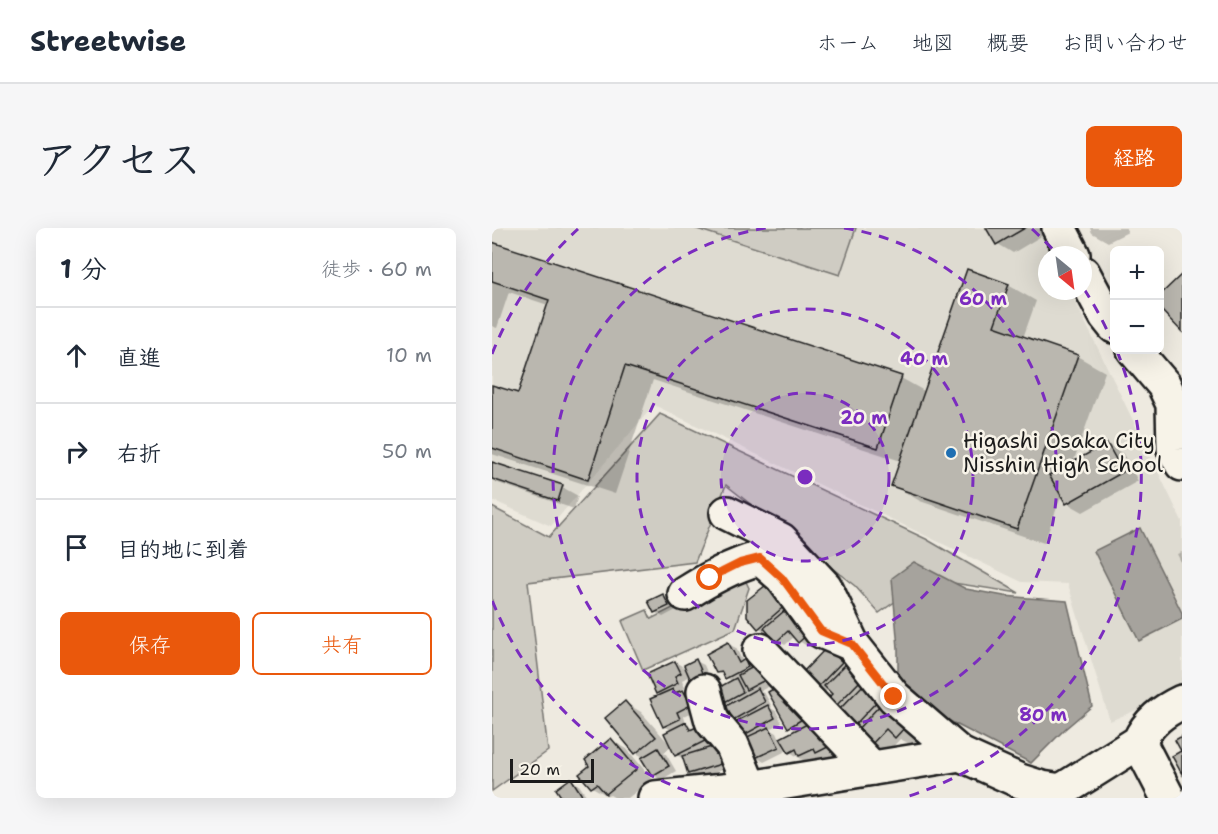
<!DOCTYPE html>
<html lang="ja">
<meta charset="utf-8">
<style>
:root{--surface:#fff;--page:#f6f6f7;--text:#1f2937;--muted:#747a83;--line:#e0e1e3;--accent:#ea580c}
body{margin:0;font-family:"Shantell Sans","Klee One",sans-serif;background:var(--page);color:var(--text)}
.controls{position:absolute;right:18px;top:18px;display:grid;overflow:hidden;border-radius:9px;box-shadow:0 6px 24px #0002}
.controls button{width:54px;height:54px;display:grid;place-items:center;padding:0;border:0;border-bottom:2px solid var(--line);background:var(--surface);color:var(--text);font:30px sans-serif}
.compass{position:absolute;left:546px;top:18px;width:54px;height:54px;border-radius:50%;background:var(--surface);box-shadow:0 6px 24px #0002;rotate:151deg}
.scale{position:absolute;left:18px;bottom:15px;width:84px;box-sizing:border-box;padding-left:6px;border:3px solid #1c1c1c;border-top:0;font-size:16px;line-height:21px;white-space:nowrap;color:#1c1c1c;-webkit-text-stroke:4px #f7f3e8;paint-order:stroke}
.stop{position:absolute;width:18px;height:18px;margin:-14px;border:4px solid #ea580c;border-radius:50%;background:#fff}
.stop.end{background:#ea580c;border-color:#fff;box-shadow:0 2px 6px #0008}
.list{margin:0;padding:0;list-style:none}
h2{display:flex;justify-content:space-between;align-items:center;height:78px;margin:0;padding:0 24px;font-size:26px}
h2 small{font-size:20px;font-weight:400;color:var(--muted)}
.list li{display:grid;grid-template-columns:39px 1fr auto;gap:18px;align-items:center;box-sizing:border-box;height:96px;padding:0 24px;border-top:2px solid var(--line)}
.list b{display:block;font-size:22px;white-space:nowrap}
.list em{font-size:20px;font-style:normal;color:var(--muted)}
.actions{display:flex;gap:12px;padding:18px 24px}
.actions a{flex:1;padding:14px 0;border:2px solid var(--accent);border-radius:9px;text-align:center;font-size:21px;color:var(--accent)}
.actions .main{background:var(--accent);color:#fff}
.icon{flex:none;width:33px;height:33px;fill:none;stroke:currentColor;stroke-width:2;stroke-linecap:round;stroke-linejoin:round}
.map{position:relative;flex:none;width:690px;height:570px;overflow:hidden;border-radius:9px}
header{display:flex;align-items:center;gap:36px;box-sizing:border-box;height:84px;padding:0 30px;background:var(--surface);border-bottom:2px solid var(--line)}
header strong{font-size:28px}
nav{display:flex;gap:33px;margin-inline-start:auto;font-size:21px}
.intro{display:flex;align-items:center;justify-content:space-between;box-sizing:border-box;height:144px;padding:0 36px}
h1{margin:0;font-size:42px}
.button{padding:15px 27px;border-radius:9px;background:var(--accent);color:#fff;font-size:21px;font-weight:700}
main{display:flex;gap:36px;padding:0 36px}
aside{flex:1;background:var(--surface);border-radius:9px;box-shadow:0 6px 24px #0002}
.map>svg:first-child{display:block}
.built{fill:#dedbd1}
.green{fill:#cfccc3;stroke:#767470;stroke-width:1.5}
.water{fill:#a6a39d;stroke:#6f6d69;stroke-width:1.5}
.shadow{fill:#0003}
.building{fill:#bab7af;stroke:#1c1c1c;stroke-width:1.5}
.lines{fill:none;stroke-linecap:round;stroke-linejoin:round}
.minor-casing{stroke:#1c1c1c;stroke-width:38}
.minor{stroke:#f7f3e8;stroke-width:33}
.route{stroke:#ea580c;stroke-width:8}
.ring{fill:none;stroke:#7b2cbf;stroke-width:3;stroke-dasharray:10 8}
.poi-dot{fill:#1f6fb2;stroke:#f7f3e8;stroke-width:2}
.labels{text-anchor:middle;stroke-width:5;stroke-linejoin:round;paint-order:stroke}
.poi-label{font-size:21px;fill:#1c1c1c;stroke:#f7f3e8;text-anchor:start}
.centre{fill:#7b2cbf;stroke:#f7f3e8;stroke-width:3}
.ring-label{font-size:18px;text-anchor:middle;font-weight:bold;fill:#7b2cbf;stroke:#f7f3e8;stroke-width:5;stroke-linejoin:round;paint-order:stroke}
</style>
<header>
<strong>Streetwise</strong>
<nav><a>ホーム</a><a>地図</a><a>概要</a><a>お問い合わせ</a></nav>
</header>
<div class="intro"><h1>アクセス</h1><a class="button">経路</a></div>
<main>
<aside>
<h2>1 分<small>徒歩 · 60 m</small></h2>
<ul class="list">
<li><svg class="icon" aria-label="ahead" viewBox="0 0 24 24"><path d="M12 20V5M6 11l6-6 6 6"/></svg><div><b>直進</b></div><em>10 m</em></li>
<li><svg class="icon" aria-label="right" viewBox="0 0 24 24"><path d="M7 20v-9h11M14 6l5 5-5 5"/></svg><div><b>右折</b></div><em>50 m</em></li>
<li><svg class="icon" aria-label="arrive" viewBox="0 0 24 24"><path d="M6 21V4h12l-3 4 3 4H6"/></svg><div><b>目的地に到着</b></div></li>
</ul>
<div class="actions"><a class="main">保存</a><a>共有</a></div>
</aside>
<div class="map">
<svg width="690" height="570" viewBox="0 0 690 570">
<rect width="100%" height="100%" fill="#eeeae0"/>
<filter id="ink" filterUnits="userSpaceOnUse"><feTurbulence type="fractalNoise" baseFrequency=".0167" numOctaves="2"/><feDisplacementMap in="SourceGraphic" scale="12" xChannelSelector="R" yChannelSelector="G"/><feConvolveMatrix kernelMatrix="1 2 1 2 8 2 1 2 1" color-interpolation-filters="sRGB"/></filter>
<g filter="url(#ink)">
<!-- built -->
<polygon class="built" points="0,0 548,0 561,27 555,27 555,63 578,63 690,293 690,463 618,493 576,356 530,354 162,177 59,298 0,272"/>
<!-- green -->
<g class="green">
<polygon points="202,0 364,0 348,47"/>
<polygon points="168,186 434,311 527,365 435,351 387,385 363,358 234,257 203,334 36,354 56,523 0,563 0,279 57,309"/>
<polygon points="250,345 257,360 243,401 151,442 130,393 155,382 159,391"/>
</g>
<!-- water -->
<g class="water">
<polygon points="648,300 690,385 690,391 647,413 602,323"/>
<polygon points="422,334 474,361 512,368 575,373 600,478 573,501 539,535 452,490 406,451 406,420 400,350"/>
</g>
<!-- shadow -->
<g class="shadow">
<polygon points="496,0 554,0 556,4 521,25 506,16"/>
<polygon points="598,0 634,0 636,4 616,14 600,5"/>
<polygon points="0,16 409,150 434,164 516,57 544,73 531,110 585,128 613,144 581,235 615,216 631,226 646,253 591,284 575,275 570,266 552,315 428,273 401,257 409,233 161,152 123,266 0,226 0,159 27,167 56,77 17,64 5,100 0,98"/>
<polygon points="0,235 70,259 86,268 82,281 6,255 0,252"/>
<polygon points="690,324 690,336 685,326"/>
<polygon points="278,355 326,408 315,418 307,413 303,408 293,417 285,412 281,408 267,400"/>
<polygon points="171,368 179,372 184,382 171,389 163,384"/>
<polygon points="236,416 244,420 251,434 253,433 261,438 262,441 282,456 268,463 273,466 280,479 278,480 284,483 290,495 278,501 285,505 288,512 305,503 297,499 286,460 351,528 325,537 317,532 314,534 298,524 293,516 291,517 294,523 272,534 264,529 259,509 253,505 247,493 242,490 236,478 230,474 240,453 225,444"/>
<polygon points="343,425 429,508 420,517 408,511 395,525 380,516 368,501 362,498 350,481 344,478 343,466 337,461 333,464 325,460"/>
<polygon points="204,433 212,437 218,451 198,448 190,452 193,460 189,462 199,468 206,482 192,488 195,497 224,515 213,521 213,522 223,519 236,540 205,550 197,545 192,531 184,527 180,518 171,525 174,526 184,543 169,552 162,547 153,530 144,525 115,491 134,475 149,484 179,518 181,503 172,498 170,467 165,465 183,434 195,441"/>
<polygon points="119,512 135,521 160,551 136,570 123,570 118,567 116,568 100,559 99,538"/>
<polygon points="80,552 87,557 96,570 72,570"/>
</g>
<!-- building -->
<g class="building">
<polygon points="494,0 533,0 504,17"/>
<polygon points="0,14 410,148 386,220 133,138 96,252 0,220 0,157 26,165 57,72 0,53"/>
<polygon points="475,41 517,56 502,98 586,127 525,301 399,258"/>
<polygon points="690,46 690,104 668,81 668,67"/>
<polygon points="615,215 631,244 574,276 557,247"/>
<polygon points="0,234 71,257 66,273 0,251"/>
<polygon points="278,354 296,375 266,401 255,388 255,372"/>
<polygon points="171,366 177,378 162,385 156,373"/>
<polygon points="297,379 319,403 306,415 296,403 284,414 272,400"/>
<polygon points="236,414 247,435 253,431 256,439 233,451 230,444 224,445 214,426"/>
<polygon points="335,419 350,434 324,461 309,446"/>
<polygon points="204,431 211,447 199,453 192,437"/>
<polygon points="183,433 189,445 183,448 186,455 164,466 155,446"/>
<polygon points="267,436 275,451 254,462 246,447"/>
<polygon points="354,436 370,451 343,479 335,471 340,466 332,458"/>
<polygon points="244,450 251,464 229,476 222,462"/>
<polygon points="373,455 388,470 361,499 345,484"/>
<polygon points="286,458 312,490 296,500 276,464"/>
<polygon points="266,460 273,474 241,492 234,478"/>
<polygon points="181,461 183,465 191,462 199,477 185,484 188,491 171,499 158,471"/>
<polygon points="133,473 164,509 143,526 113,490"/>
<polygon points="390,475 414,498 403,510 394,501 379,517 364,503"/>
<polygon points="276,477 283,490 252,507 245,493"/>
<polygon points="194,494 198,502 209,497 217,511 183,528 172,505"/>
<polygon points="319,494 336,519 324,525 322,521 307,528 304,521 297,525 288,510"/>
<polygon points="277,499 287,519 263,530 253,510"/>
<polygon points="690,508 690,546 680,528 689,523 683,512"/>
<polygon points="119,510 145,541 114,566 105,556 99,560 87,546 97,538 93,532"/>
<polygon points="223,518 229,536 196,546 190,528"/>
<polygon points="166,520 177,538 160,548 149,530"/>
<polygon points="79,550 91,569 89,570 70,570 64,561"/>
</g>
<g class="lines">
<defs>
<g id="minor">
<polyline points="567,0 581,27"/>
<polyline points="591,45 614,88 622,98"/>
<polyline points="642,122 672,157 681,176 682,221 690,236"/>
<path d="M 235,285 L 289,312 L 333,359 L 360,416 L 402,469 L 468,526 L 528,553 L 550,560 L 569,563 L 647,514 C 656,494 671,483 690,474"/>
<path d="M 193,366 C 218,350 240,338 268,330 L 290,349 L 329,403 L 360,416"/>
<polyline points="268,422 380,540"/>
<polyline points="212,463 220,493 240,517 258,560"/>
<polyline points="647,514 676,570"/>
<polyline points="163,570 251,561 468,526"/>
</g>
</defs>
<!-- minor casing -->
<use href="#minor" class="minor-casing"/>
<!-- minor -->
<use href="#minor" class="minor"/>
</g>
</g>
<g class="lines" filter="url(#ink)">
<!-- route -->
<polyline class="route" points="218,350 248,335 268,330 290,350 329,403 360,416 402,469"/>
</g>
<!-- distance rings -->
<circle cx="313" cy="249" r="84" fill="#7b2cbf" fill-opacity=".12"/>
<g class="ring">
<circle cx="313" cy="249" r="84"/>
<circle cx="313" cy="249" r="168"/>
<path d="M352 0A252 252 0 1 1 274 0"/>
<path d="M212 569A336 336 0 0 1 0 372M0 126A336 336 0 0 1 86 1M540 1A336 336 0 0 1 565 26M592 61A336 336 0 0 1 622 118M625 123A336 336 0 0 1 414 569"/>
</g>
<!-- markers -->
<circle class="poi-dot" cx="459" cy="225" r="6"/>
<g class="labels">
<!-- poi labels -->
<g class="poi-label">
<text x="471" y="220">Higashi Osaka City<tspan x="471" dy="24">Nisshin High School</tspan></text>
</g>
</g>
<circle cx="313" cy="249" r="9" class="centre"/>
<g class="ring-label">
<text x="491" y="77">60 m</text>
<text x="432" y="137">40 m</text>
<text x="372" y="196">20 m</text>
<text x="551" y="493">80 m</text>
</g>
</svg>
<div class="controls">
<button>+</button>
<button>−</button>
</div>
<svg class="compass" viewBox="-18 -18 36 36"><path d="M0-13l5 13h-10z" fill="#e53935"/><path d="M0 13l5-13h-10z" fill="#747a83"/></svg>
<div class="scale">20 m</div>
<div class="stop" style="left:218px;top:350px"></div>
<div class="stop end" style="left:402px;top:469px"></div>
</div>
</main>
